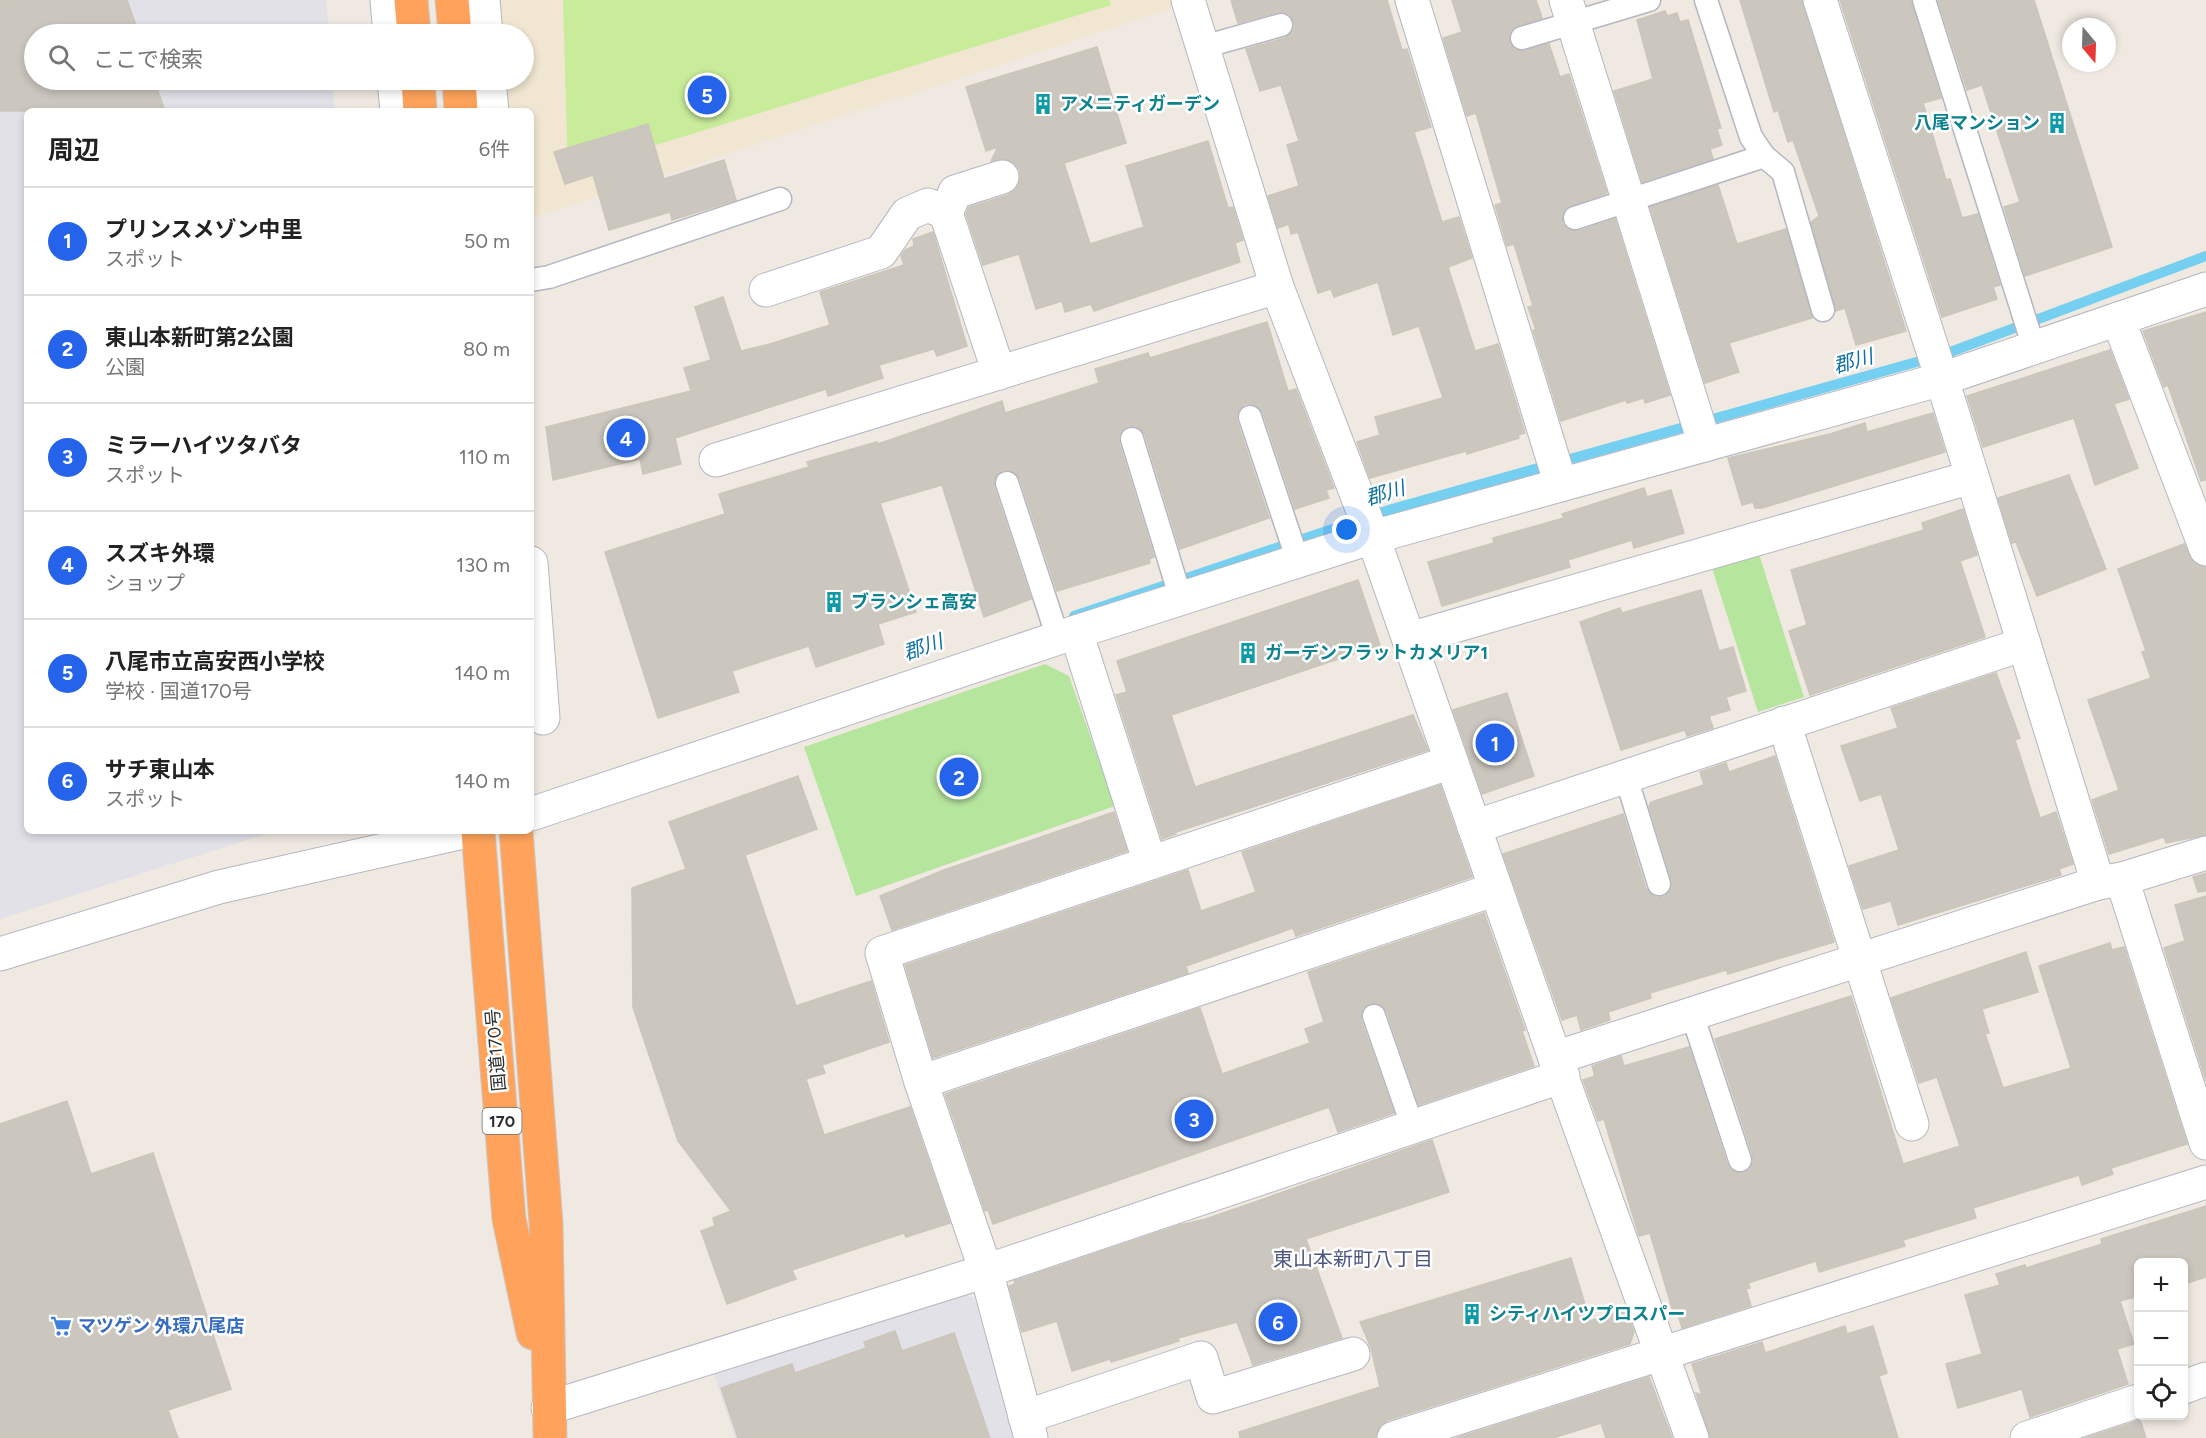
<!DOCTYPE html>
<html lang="ja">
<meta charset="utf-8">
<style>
:root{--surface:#fff;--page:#f6f6f6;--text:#222;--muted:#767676;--line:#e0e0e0;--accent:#2563eb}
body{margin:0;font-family:Figtree,"Noto Sans JP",sans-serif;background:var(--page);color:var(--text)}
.controls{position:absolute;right:18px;bottom:18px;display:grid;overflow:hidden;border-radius:9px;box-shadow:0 3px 9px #0003}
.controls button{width:54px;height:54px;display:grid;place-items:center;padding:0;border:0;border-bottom:2px solid var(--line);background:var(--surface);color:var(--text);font:30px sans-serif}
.compass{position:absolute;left:2062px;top:18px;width:54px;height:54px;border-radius:50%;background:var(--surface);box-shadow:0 3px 9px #0003;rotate:161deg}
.you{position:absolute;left:1347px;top:530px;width:21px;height:21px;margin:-15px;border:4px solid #fff;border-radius:50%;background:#1a73e8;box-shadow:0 0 0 9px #1a73e833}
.badge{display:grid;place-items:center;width:39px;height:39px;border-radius:50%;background:var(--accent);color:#fff;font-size:20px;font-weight:700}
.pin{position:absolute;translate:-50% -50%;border:3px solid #fff;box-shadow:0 2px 6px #0006}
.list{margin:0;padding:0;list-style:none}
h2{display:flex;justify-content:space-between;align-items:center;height:78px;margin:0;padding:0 24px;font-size:26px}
h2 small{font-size:20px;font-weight:400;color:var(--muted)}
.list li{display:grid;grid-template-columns:39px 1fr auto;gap:18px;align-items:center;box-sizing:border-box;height:108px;padding:0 24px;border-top:2px solid var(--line)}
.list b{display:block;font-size:22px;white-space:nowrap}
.list p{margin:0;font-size:20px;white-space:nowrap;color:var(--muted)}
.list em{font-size:20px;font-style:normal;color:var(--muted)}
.icon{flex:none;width:33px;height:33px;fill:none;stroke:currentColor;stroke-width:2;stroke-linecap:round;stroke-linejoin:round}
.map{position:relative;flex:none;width:2206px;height:1438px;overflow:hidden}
.search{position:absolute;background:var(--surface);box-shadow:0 3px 9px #0003;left:24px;top:24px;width:510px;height:66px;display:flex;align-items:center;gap:15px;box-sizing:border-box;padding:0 21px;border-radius:33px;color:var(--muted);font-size:22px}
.panel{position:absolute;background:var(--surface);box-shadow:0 3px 9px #0003;left:24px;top:108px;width:510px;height:726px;border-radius:9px}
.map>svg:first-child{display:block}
.industrial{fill:#e3e1e8}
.education{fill:#f0e6d1}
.green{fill:#b6e59e}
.pitch{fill:#c9ec9a}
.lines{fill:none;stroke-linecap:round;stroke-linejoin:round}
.stream{stroke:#75cff0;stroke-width:10}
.building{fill:#cbc7bf;stroke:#cbc5ba;stroke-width:1.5}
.lane-casing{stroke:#b4b7c1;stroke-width:25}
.street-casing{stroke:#b4b7c1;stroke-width:35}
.secondary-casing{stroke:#b4b7c1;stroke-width:35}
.highway-casing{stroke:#c9c9c9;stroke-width:35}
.lane{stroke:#fff;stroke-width:22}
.street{stroke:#fff;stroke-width:33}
.secondary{stroke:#fff;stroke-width:33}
.highway{stroke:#ffa35c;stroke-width:33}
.labels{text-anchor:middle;stroke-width:5;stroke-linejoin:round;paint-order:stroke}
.shield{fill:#fff;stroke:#6d6d6d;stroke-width:1.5}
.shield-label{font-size:16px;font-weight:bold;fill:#2e2e2e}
.culture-label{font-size:18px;font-weight:bold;fill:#0d838f;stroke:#fff;text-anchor:start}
.street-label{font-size:18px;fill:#2e2e2e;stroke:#fff}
.shop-label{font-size:18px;font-weight:bold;fill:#366cbe;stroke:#fff;text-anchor:start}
.water-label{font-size:20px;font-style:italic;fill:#0d6fa3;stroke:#fff}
.neighbourhood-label{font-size:20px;fill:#4d5680;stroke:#fff}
</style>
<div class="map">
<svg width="2206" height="1438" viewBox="0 0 2206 1438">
<rect width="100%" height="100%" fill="#efe9e1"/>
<!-- industrial -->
<g class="industrial">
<polygon points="0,0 326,0 329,34 34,34 34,80 332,80 335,111 27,111 27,831 275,831 0,919"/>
<polygon points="954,1289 975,1299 1015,1438 735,1438 713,1372"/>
</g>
<!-- education -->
<polygon class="education" points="499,0 1171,0 1174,8 531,218 531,111 509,111 506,80 524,80 524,34 502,34"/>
<!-- green -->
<g class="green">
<polygon points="1759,554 1804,697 1758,712 1712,568"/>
<polygon points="1045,664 1069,676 1115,806 856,896 804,747"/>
</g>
<!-- pitch -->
<polygon class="pitch" points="563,0 1109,0 1111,5 568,172"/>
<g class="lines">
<!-- stream -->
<polyline class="stream" points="1074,616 1392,509 1945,354 2206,256"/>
</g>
<!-- building -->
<g class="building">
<polygon points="0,0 127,0 139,34 34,34 34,80 154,80 165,111 0,111"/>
<polygon points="1231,0 1387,0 1402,50 1407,49 1431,127 1414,132 1442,222 1459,217 1472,258 1448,267 1475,351 1498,344 1525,433 1518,435 1519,438 1467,454 1466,451 1370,478 1357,442 1380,435 1375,417 1443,398 1419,326 1393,335 1378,282 1334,297 1331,289 1318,293 1298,232 1291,234 1289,224 1278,228 1268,196 1299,186 1287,145 1299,141 1281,85 1260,91 1246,49 1285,38 1294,29 1294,22 1290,15 1278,12 1238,23"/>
<polygon points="1452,0 1536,0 1542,18 1513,28 1509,42 1519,51 1549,44 1560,77 1569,74 1607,193 1565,209 1562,223 1566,228 1579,231 1615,219 1670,395 1645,403 1644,398 1627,403 1626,400 1561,421 1533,330 1536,330 1528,307 1533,306 1514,244 1507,246 1495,205 1502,203 1476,113 1467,116 1443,38 1462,32"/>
<polygon points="1740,0 1802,0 1906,331 1856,345 1845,308 1836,311 1811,222 1819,216 1793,140 1788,142 1778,110 1774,112"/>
<polygon points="1840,0 1911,0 1941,98 1923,103 1946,180 1950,179 1962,218 1978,214 2000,285 1993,287 1997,299 1942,317"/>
<polygon points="1938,0 2034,0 2112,247 2025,276 2004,207 2020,202 1982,85 1967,90"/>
<polygon points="1665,11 1667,16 1677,13 1680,22 1688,20 1721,128 1717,129 1722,145 1710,149 1713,159 1642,182 1614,91 1653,79 1637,20"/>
<polygon points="1097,47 1126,143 1064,163 1090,244 1144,227 1126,166 1208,141 1228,208 1233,207 1243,240 1235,243 1240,262 1094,311 1091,304 1065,312 1062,301 1036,309 1019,254 983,265 966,214 969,207 1008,195 1016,189 1020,180 1020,171 1014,163 1005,159 991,161 998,147 986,151 966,87"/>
<polygon points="648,124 664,179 724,160 736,200 672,220 670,212 609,230 593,175 565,184 554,152"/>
<polygon points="1718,185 1737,244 1786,229 1812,318 1729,343 1739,372 1705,383 1650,207"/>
<polygon points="933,232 967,346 937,356 934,349 879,365 883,378 828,396 826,389 675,438 681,464 643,474 640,459 553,480 546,427 691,391 684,368 711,360 695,307 723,297 741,351 770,344 830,325 820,292 904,265 901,256 905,250 914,246 913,239"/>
<polygon points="2206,312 2206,480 2201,481 2168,385 2164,387 2143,331"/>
<polygon points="1267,322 1288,391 1296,389 1334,488 1326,490 1329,498 1295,509 1263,413 1253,404 1245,404 1237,414 1237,421 1269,518 1180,549 1145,435 1136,426 1128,426 1119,435 1119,443 1154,557 1149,559 1150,563 1057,591 1020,479 1010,470 1002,470 994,480 994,487 1031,599 984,617 942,485 880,503 916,612 878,624 884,644 816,667 809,646 732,671 739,692 658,718 605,552 725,514 719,494 809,467 807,462 877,442 878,444 1002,401 1005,413 1099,383 1095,369 1148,353 1150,358"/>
<polygon points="2110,350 2129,399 2114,404 2138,468 2095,485 2074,418 1983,447 1967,396"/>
<polygon points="1933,413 1945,452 1762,508 1755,508 1753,502 1742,505 1728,458 1830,434 1865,423 1867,432"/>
<polygon points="2069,475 2106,569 2037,596 2016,542 2012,543 1998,498"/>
<polygon points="1644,488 1647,497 1671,490 1684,533 1634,548 1632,540 1568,560 1570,567 1442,606 1428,562 1494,543 1493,538 1564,518 1562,514"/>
<polygon points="1963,509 1977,555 1960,561 1985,637 1810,695 1789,631 1807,625 1791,570 1924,530 1922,523"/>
<polygon points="2184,544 2194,563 2206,567 2206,835 2166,843 2164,837 2109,854 2092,800 2119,790 2088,700 2151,678 2142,652 2146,651 2118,569"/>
<polygon points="1358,580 1380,645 1171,715 1195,787 1413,715 1428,750 1176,832 1176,834 1162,839 1116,695 1127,692 1117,661"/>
<polygon points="1701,590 1719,651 1733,647 1746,691 1726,697 1730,710 1709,716 1713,728 1687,736 1685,730 1621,750 1580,622 1620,608 1622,613"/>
<polygon points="1996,673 2020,738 2015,740 2040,818 2056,812 2073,864 2059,869 2061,875 1898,925 1891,901 1863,909 1849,866 1899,850 1881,794 1860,801 1841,746 1898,728 1891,708"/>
<polygon points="1507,693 1534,776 1482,794 1453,710"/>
<polygon points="1775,756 1834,942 1728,974 1726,970 1650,993 1651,998 1608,1012 1610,1020 1581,1030 1577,1015 1562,1020 1503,854 1623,814 1646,889 1655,897 1664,897 1672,888 1672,881 1649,806 1651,802 1704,785 1700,772 1726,763 1729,772"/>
<polygon points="798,776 817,829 745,855 796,1006 871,981 889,1042 822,1065 825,1073 806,1079 824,1135 910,1107 950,1223 906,1237 904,1233 792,1270 796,1279 727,1304 701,1231 715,1226 713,1218 731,1211 678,1141 633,1007 632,888 686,869 669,822"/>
<polygon points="1440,785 1472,877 1296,936 1293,928 1186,966 1188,973 933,1058 905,965 1188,870 1201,911 1256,892 1242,852"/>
<polygon points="1114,812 1127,851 892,930 880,896 944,870"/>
<polygon points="2206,873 2206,891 2198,892 2193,877"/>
<polygon points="2206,896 2206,1081 2164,948 2185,941 2175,905"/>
<polygon points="1484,913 1525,1030 1522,1031 1534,1066 1419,1105 1387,1012 1382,1005 1370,1003 1363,1008 1361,1020 1394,1113 1338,1132 1329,1107 993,1224 988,1210 985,1211 945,1094 1200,1008 1222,1074 1310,1043 1305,1029 1324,1022 1308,972"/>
<polygon points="2110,943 2112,950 2124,947 2187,1144 2111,1168 2113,1174 2082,1185 2079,1175 1973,1208 1976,1218 1903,1240 1905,1246 1819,1272 1816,1261 1748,1283 1750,1288 1746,1289 1751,1306 1682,1328 1678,1314 1674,1315 1650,1233 1639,1236 1604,1119 1598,1121 1583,1080 1595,1076 1592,1066 1621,1056 1624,1066 1689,1047 1727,1164 1731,1170 1744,1173 1750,1169 1753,1156 1715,1039 1851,996 1903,1164 1960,1146 1937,1077 1919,1083 1891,998 2026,952 2038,992 1982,1009 1989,1033 1985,1034 2003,1088 2071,1068 2039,966"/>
<polygon points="67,1101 91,1174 153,1153 231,1389 168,1410 178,1438 0,1438 0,1124"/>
<polygon points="1432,1140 1449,1192 1306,1239 1342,1338 1253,1365 1237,1322 1178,1338 1179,1341 1111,1362 1110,1359 1072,1371 1057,1321 1022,1332 1009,1286 1015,1284 1014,1281 1180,1225 1206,1219"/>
<polygon points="2206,1206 2206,1277 2184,1284 2184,1263 2139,1263 2139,1296 2120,1301 2134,1344 2117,1349 2128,1384 2030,1417 2022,1389 1958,1408 1946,1364 1982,1354 1965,1295 2000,1285 1996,1274 2025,1265 2026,1268 2102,1244 2101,1239"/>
<polygon points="1571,1258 1590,1321 1626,1309 1634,1332 1630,1344 1388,1420 1380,1426 1376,1438 1240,1438 1239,1432 1380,1387 1371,1348 1360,1322"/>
<polygon points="1845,1326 1847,1334 1873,1326 1887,1373 1879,1376 1898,1438 1710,1438 1696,1393 1702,1395 1692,1364 1762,1342 1765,1353"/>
<polygon points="895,1331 902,1351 954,1333 990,1438 738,1438 721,1388 792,1364 795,1373 866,1348 864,1342"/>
<polygon points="1649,1377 1672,1438 1606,1438 1601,1423 1553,1438 1456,1438"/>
<polygon points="2140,1420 2146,1438 2086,1438"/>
</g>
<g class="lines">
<defs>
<g id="lane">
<polyline points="1706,0 1751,137 1764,156 1783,172 1823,310"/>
<polyline points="1924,0 2034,348"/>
<polyline points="1522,38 1649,0"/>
<polyline points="1203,47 1281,25"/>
<polyline points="1575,218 1764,156"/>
<polyline points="531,280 549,277 780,199"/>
<polyline points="1250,417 1298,561"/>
<polyline points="1132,439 1181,599"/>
<polyline points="1007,483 1058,638"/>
<polyline points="1626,777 1659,884"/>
<polyline points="1692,1014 1740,1160"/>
<polyline points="1374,1016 1413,1128"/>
</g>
<g id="street">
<polyline points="387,0 390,34"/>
<polyline points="483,0 486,34"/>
<polyline points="1188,0 1277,287 1373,537 1555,1058 1692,1438"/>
<polyline points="1412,0 1561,485"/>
<polyline points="1566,0 1705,445"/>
<polyline points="1820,0 1942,379 2098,883"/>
<polyline points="394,80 397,111"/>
<polyline points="489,80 492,111"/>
<polyline points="946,213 955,192 1002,177"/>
<polyline points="766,290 881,252 907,214 928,205 946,213 999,373"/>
<polyline points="2118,319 2206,549"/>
<polyline points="716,460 1277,287"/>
<polyline points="531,563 543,718"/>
<polyline points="1076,632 1150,863"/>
<polyline points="1409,639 1972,477"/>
<polyline points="1784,723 1912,1124"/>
<polyline points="531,814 1076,632 1373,537 1942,379 2206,289"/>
<polyline points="1474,827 2024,644"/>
<polyline points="2122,879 2206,1143"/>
<polyline points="1555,1058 2098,883 2122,879 2206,853"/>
<polyline points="921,1082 1496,889"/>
<polyline points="2184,1387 2206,1379"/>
<polyline points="548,1408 986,1271 1563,1076"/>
<polyline points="1025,1417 1201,1358 1213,1397 1353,1354"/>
<polyline points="1031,1438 986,1271 921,1082 882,953 1451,762"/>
<polyline points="1394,1438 2206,1182"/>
<polyline points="2027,1438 2138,1401"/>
</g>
<polyline id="secondary" points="0,954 219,887 468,831"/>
<g id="highway">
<polyline points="411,0 414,34"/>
<polyline points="452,0 455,34"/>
<polyline points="418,80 420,111"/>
<polyline points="459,80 461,111"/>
<polyline points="478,831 509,1219 533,1333"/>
<polyline points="516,831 546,1223 550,1438"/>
</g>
</defs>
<!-- lane casing -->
<use href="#lane" class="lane-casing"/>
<!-- street casing -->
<use href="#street" class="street-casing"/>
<!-- secondary casing -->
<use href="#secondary" class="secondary-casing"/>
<!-- highway casing -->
<use href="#highway" class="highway-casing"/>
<!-- lane -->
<use href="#lane" class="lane"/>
<!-- street -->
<use href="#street" class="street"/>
<!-- secondary -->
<use href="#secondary" class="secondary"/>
<!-- highway -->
<use href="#highway" class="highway"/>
</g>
<!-- icons -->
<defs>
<symbol id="building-bare" viewBox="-9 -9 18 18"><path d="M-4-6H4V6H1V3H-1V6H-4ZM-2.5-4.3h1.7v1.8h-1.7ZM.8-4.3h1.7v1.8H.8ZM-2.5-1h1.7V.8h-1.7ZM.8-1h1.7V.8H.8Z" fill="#0f9aa8" stroke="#fff" stroke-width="2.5" paint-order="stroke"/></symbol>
<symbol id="supermarket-bare" viewBox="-9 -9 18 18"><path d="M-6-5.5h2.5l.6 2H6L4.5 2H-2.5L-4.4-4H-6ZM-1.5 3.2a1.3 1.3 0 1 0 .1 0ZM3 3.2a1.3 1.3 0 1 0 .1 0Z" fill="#3f7fe0" stroke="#fff" stroke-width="2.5" paint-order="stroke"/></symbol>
</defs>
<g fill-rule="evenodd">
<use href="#building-bare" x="1028" y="89" width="30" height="30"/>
<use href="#building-bare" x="2042" y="108" width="30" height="30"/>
<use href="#building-bare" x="819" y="587" width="30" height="30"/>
<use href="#building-bare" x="1233" y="638" width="30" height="30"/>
<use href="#building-bare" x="1457" y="1299" width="30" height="30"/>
<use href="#supermarket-bare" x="46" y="1311" width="30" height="30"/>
</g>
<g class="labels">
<!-- shield labels -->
<rect class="shield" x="482.5" y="1108" width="39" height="26" rx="4.5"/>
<g class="shield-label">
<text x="502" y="1127">170</text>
</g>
<!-- culture labels -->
<g class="culture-label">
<text x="1060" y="110">アメニティガーデン</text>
<text x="2040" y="129" text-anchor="end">八尾マンション</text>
<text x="851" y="608">ブランシェ高安</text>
<text x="1265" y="659">ガーデンフラットカメリア1</text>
<text x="1489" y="1320">シティハイツプロスパー</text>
</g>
<!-- street labels -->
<g class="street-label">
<text transform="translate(496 1050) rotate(-95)" y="6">国道170号</text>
</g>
<!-- shop labels -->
<g class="shop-label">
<text x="78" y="1332">マツゲン 外環八尾店</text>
</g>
<!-- water labels -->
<g class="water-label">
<text transform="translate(1853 361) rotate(-16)" y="7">郡川</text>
<text transform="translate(1385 493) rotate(-17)" y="7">郡川</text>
<text transform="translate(923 647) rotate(-19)" y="7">郡川</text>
</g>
<!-- neighbourhood labels -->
<g class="neighbourhood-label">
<text x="1353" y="1266">東山本新町八丁目</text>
</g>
</g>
</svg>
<div class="controls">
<button>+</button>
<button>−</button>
<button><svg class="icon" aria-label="locate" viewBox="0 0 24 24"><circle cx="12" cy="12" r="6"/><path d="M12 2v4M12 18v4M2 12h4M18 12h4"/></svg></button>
</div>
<svg class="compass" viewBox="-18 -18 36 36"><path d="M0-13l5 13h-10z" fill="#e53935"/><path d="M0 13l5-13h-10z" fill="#767676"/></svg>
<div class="you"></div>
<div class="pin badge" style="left:1495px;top:743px">1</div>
<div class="pin badge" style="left:959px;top:777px">2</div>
<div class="pin badge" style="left:1194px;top:1119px">3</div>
<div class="pin badge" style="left:626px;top:438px">4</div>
<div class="pin badge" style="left:707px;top:95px">5</div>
<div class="pin badge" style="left:1278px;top:1322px">6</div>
<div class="search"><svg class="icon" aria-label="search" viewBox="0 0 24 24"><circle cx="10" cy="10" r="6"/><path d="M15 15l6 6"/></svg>ここで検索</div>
<section class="panel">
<h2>周辺<small>6件</small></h2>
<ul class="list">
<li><span class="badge">1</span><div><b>プリンスメゾン中里</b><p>スポット</p></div><em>50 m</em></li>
<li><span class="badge">2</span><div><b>東山本新町第2公園</b><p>公園</p></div><em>80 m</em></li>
<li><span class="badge">3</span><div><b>ミラーハイツタバタ</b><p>スポット</p></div><em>110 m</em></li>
<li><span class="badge">4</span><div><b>スズキ外環</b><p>ショップ</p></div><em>130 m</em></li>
<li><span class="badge">5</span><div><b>八尾市立高安西小学校</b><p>学校 · 国道170号</p></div><em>140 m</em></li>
<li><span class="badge">6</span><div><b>サチ東山本</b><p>スポット</p></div><em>140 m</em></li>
</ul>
</section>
</div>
